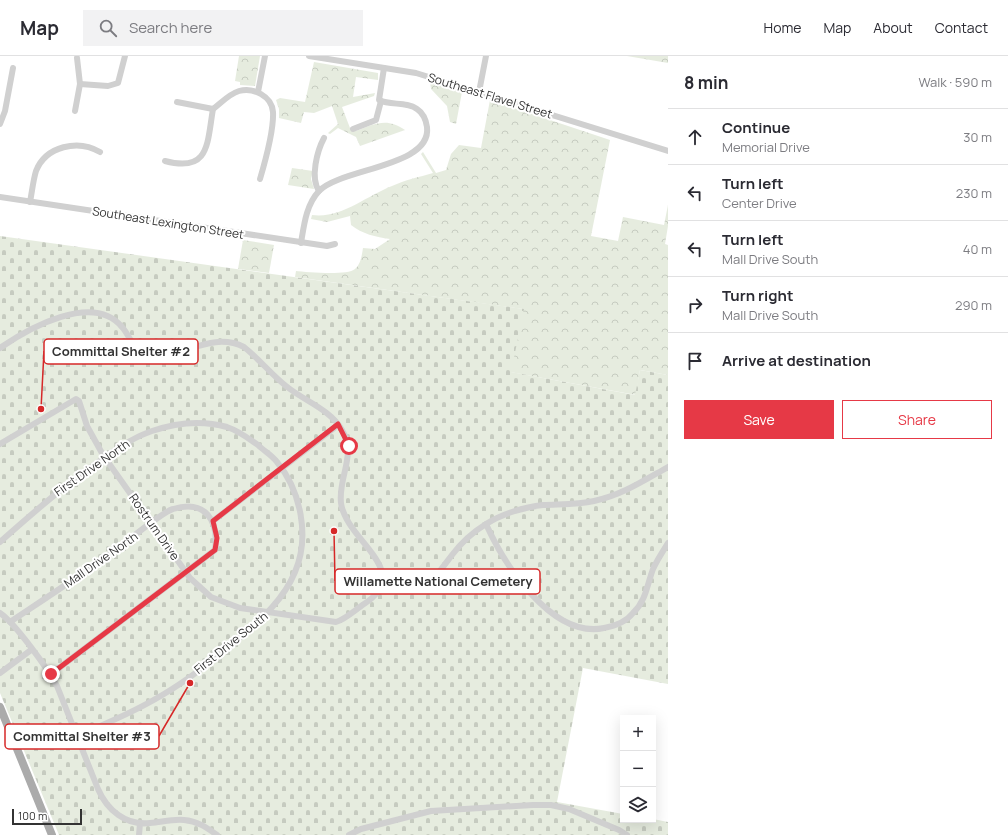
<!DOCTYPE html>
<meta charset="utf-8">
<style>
:root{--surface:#fff;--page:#f2f2f3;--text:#2b2b33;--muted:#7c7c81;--line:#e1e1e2;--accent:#e63946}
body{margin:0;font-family:Manrope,sans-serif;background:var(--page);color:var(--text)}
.controls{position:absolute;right:12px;bottom:12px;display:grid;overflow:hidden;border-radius:0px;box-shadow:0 4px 16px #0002}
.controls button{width:36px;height:36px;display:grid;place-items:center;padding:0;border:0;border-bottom:1px solid var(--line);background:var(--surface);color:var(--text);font:20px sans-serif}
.scale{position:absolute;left:12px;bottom:10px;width:70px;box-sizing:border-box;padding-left:4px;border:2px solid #333;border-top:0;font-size:11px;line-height:14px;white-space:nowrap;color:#333;-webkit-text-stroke:3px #fff;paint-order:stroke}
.stop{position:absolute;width:12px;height:12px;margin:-9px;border:3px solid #e63946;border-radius:50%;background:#fff}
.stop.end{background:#e63946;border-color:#fff;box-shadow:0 1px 4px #0008}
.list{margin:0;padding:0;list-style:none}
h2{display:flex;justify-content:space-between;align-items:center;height:52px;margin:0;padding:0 16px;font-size:17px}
h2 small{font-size:13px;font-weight:400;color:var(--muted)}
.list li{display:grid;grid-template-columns:26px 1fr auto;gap:12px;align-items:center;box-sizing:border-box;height:56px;padding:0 16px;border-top:1px solid var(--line)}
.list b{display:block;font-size:15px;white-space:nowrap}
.list p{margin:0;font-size:13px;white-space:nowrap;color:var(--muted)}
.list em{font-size:13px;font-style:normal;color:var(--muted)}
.actions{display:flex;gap:8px;padding:12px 16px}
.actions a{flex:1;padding:9px 0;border:1px solid var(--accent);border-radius:0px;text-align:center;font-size:14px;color:var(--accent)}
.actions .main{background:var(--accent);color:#fff}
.icon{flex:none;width:22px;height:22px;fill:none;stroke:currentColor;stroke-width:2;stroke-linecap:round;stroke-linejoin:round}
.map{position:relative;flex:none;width:668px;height:779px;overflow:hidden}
header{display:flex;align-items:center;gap:24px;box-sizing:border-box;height:56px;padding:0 20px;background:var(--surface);border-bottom:1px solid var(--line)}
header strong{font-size:19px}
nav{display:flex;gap:22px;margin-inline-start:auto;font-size:14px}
.search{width:280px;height:36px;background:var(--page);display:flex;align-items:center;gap:10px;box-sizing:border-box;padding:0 14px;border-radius:0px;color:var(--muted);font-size:15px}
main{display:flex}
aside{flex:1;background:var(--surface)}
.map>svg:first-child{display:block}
.forest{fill:url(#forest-crowns)}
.cemetery{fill:url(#cemetery-stones)}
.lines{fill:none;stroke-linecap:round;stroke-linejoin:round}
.minor{stroke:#d0d0d0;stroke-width:6}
.major{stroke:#ababab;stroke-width:8}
.route{stroke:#e63946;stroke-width:5}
.labels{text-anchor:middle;stroke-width:4;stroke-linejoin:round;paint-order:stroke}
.street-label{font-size:12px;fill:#333;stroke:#fff}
.leader{fill:none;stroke:#d62828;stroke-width:1.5}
.callout-dot{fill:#d62828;stroke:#fff;stroke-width:1.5}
.callout{fill:#fff;stroke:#d62828;stroke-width:1.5}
.callout-label{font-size:13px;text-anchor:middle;font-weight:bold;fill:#333}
</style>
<header>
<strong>Map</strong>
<div class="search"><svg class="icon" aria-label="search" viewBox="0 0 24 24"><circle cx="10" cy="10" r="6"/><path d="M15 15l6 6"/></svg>Search here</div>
<nav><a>Home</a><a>Map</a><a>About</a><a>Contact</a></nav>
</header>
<main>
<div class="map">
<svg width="668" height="779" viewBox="0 0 668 779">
<defs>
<pattern id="forest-crowns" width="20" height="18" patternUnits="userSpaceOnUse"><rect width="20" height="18" fill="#e6ecdf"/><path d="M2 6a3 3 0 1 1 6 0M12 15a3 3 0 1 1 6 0" fill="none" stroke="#c6cbc0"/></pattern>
<pattern id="cemetery-stones" width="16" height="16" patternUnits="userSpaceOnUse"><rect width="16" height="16" fill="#e6ecdf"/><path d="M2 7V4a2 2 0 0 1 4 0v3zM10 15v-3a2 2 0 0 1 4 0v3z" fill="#c6cbc0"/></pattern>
</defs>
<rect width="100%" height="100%" fill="#fff"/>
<!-- forest -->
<g class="forest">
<polygon points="239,0 260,0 255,30 240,29 240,26 235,25"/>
<polygon points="627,0 668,0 668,7"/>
<path d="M 314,6 L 378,17 L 378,24 L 356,21 L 353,41 L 375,37 L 374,40 L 342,51 L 350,72 L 356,75 C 374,68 387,61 405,74 L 360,90 L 356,81 L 338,72 L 330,78 L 328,77 L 338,68 L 332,50 L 314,57 L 304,56 L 301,67 L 279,62 L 279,53 L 276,44 L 280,42 L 305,46 Z"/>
<polygon points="430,26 462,36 456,68 450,66 447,50 431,33"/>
<path d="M 490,44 L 610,84 L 591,180 L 618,185 L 623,161 L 664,169 L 668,149 L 668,170 L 665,188 L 668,189 L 668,319 L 640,314 L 636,339 L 510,316 L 523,253 L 295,221 L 296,215 C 306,216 347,220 355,213 C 361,208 362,198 363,192 L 375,193 L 390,183 C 376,181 362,178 351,169 L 350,160 L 327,166 L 311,163 L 312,159 C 341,163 366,140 392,130 C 405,124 419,121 433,117 L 421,98 L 423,96 L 436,117 L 446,114 L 451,98 L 459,89 L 481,92 Z"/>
<polygon points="292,112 313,115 311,123 314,133 288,129"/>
<polygon points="243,184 274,189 269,217 238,213"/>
</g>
<!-- cemetery -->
<polygon class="cemetery" points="0,180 524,253 511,316 635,339 640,314 668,319 668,628 583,612 557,746 623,758 623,764 653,763 668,766 668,779 59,779 0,637"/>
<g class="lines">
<!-- minor -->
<g class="minor">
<polyline points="309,0 416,17 668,95"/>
<polyline points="80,28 108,30 118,27 125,0"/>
<polyline points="258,36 265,0"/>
<polyline points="479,36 486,0"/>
<polyline points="177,46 213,53"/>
<polyline points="75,55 80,28 77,2"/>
<polyline points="0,68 5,55 13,12"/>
<polyline points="353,73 376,64 381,45"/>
<path d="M 165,105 C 210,117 207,87 213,53 C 221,47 229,38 239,35 C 253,31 272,40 273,56 C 274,74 265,106 260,123"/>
<path d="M 319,135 C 310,122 317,95 324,82"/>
<polyline points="0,141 327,190 335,188"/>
<path d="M 30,146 C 32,136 33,125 36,115 C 46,90 78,83 100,96"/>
<path d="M 301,187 C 304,169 306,149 319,135 C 341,112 432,111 427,71 C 426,64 423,57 417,53 C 406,45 391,50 379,44 L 384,12"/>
<path d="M 0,292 C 29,272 93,236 122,271 C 131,281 133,296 148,299 C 179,305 210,274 244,291 C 259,303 271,318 286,330 C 304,345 330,353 342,374 C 357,399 338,421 341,447 C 346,485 415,515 364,548 C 355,554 346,563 336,566 L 240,552 L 211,541 L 190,522 L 103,399 L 87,370 L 79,345 L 76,343 L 0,388"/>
<polyline points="213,465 338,369"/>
<path d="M 486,468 C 504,508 552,583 604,572 C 615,570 626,566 633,557 C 646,545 647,529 653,513 C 657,504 663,495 668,487"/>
<path d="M 0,486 C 34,456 67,427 104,402 C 119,391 134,381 152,375 C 175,367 202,364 227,371 C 239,375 248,382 258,389 C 264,395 272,399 277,406 C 301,435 310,481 295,516 C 283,545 260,564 237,584 C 214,603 190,623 164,638 C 136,655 106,668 76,680"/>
<path d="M 380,530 C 421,545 430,528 452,499 C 461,487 473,476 486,468 C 502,458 524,451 543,449 C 560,448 577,449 594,445 C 622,439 643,425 668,411"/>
<path d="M 0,557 C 15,567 48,613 57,630 L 98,733 C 107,754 126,770 150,767 C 162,766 172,763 184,764 C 197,765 206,771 217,779"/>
<path d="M 10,566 C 46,542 83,518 118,492 C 129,484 162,456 173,453 C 205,443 219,464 215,494 L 51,618"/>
<polyline points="0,617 31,594"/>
<polyline points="139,779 140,767"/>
<polyline points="349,779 361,773 431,755 533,749 551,749 569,753 619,774 627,779"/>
</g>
<!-- major -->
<polyline class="major" points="0,651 52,779"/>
</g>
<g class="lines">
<!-- route -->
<polyline class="route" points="51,618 215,494 217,482 213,465 338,368 349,390"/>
</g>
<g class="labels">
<!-- street labels -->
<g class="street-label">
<text transform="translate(490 40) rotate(17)" y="4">Southeast Flavel Street</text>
<text transform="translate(168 167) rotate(9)" y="4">Southeast Lexington Street</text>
<text transform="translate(92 412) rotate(-35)" y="4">First Drive North</text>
<text transform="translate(154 471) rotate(55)" y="4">Rostrum Drive</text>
<text transform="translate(101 504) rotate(-35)" y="4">Mall Drive North</text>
<text transform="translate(231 587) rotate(-39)" y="4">First Drive South</text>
</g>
</g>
<!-- callouts -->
<path class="leader" d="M41 353L44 295M334 475L335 525M190 627L159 680"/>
<g class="callout-dot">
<circle cx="41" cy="353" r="4"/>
<circle cx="334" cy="475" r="4"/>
<circle cx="190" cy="627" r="4"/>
</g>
<g class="callout">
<rect x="44" y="283" width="154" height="25" rx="4"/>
<rect x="335" y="513" width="205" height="25" rx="4"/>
<rect x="5" y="668" width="154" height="25" rx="4"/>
</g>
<g class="callout-label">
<text x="121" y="300">Committal Shelter #2</text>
<text x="438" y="530">Willamette National Cemetery</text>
<text x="82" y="685">Committal Shelter #3</text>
</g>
</svg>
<div class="controls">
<button>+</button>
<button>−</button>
<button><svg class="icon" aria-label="layers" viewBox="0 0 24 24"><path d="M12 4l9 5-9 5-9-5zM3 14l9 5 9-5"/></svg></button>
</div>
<div class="scale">100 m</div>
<div class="stop" style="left:349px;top:390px"></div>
<div class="stop end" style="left:51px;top:618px"></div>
</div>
<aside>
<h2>8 min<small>Walk · 590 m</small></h2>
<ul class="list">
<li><svg class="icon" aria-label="ahead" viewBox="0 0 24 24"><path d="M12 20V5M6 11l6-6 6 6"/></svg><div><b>Continue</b><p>Memorial Drive</p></div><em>30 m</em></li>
<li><svg class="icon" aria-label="left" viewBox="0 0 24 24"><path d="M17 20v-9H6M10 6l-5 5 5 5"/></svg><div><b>Turn left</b><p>Center Drive</p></div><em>230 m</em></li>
<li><svg class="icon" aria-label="left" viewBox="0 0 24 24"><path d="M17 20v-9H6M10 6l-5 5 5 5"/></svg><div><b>Turn left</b><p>Mall Drive South</p></div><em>40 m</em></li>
<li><svg class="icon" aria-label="right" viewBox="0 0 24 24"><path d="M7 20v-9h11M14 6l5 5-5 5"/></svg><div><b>Turn right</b><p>Mall Drive South</p></div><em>290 m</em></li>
<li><svg class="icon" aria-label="arrive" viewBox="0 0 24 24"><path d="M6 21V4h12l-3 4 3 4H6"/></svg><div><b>Arrive at destination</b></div></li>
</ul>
<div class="actions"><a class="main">Save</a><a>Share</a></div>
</aside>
</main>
